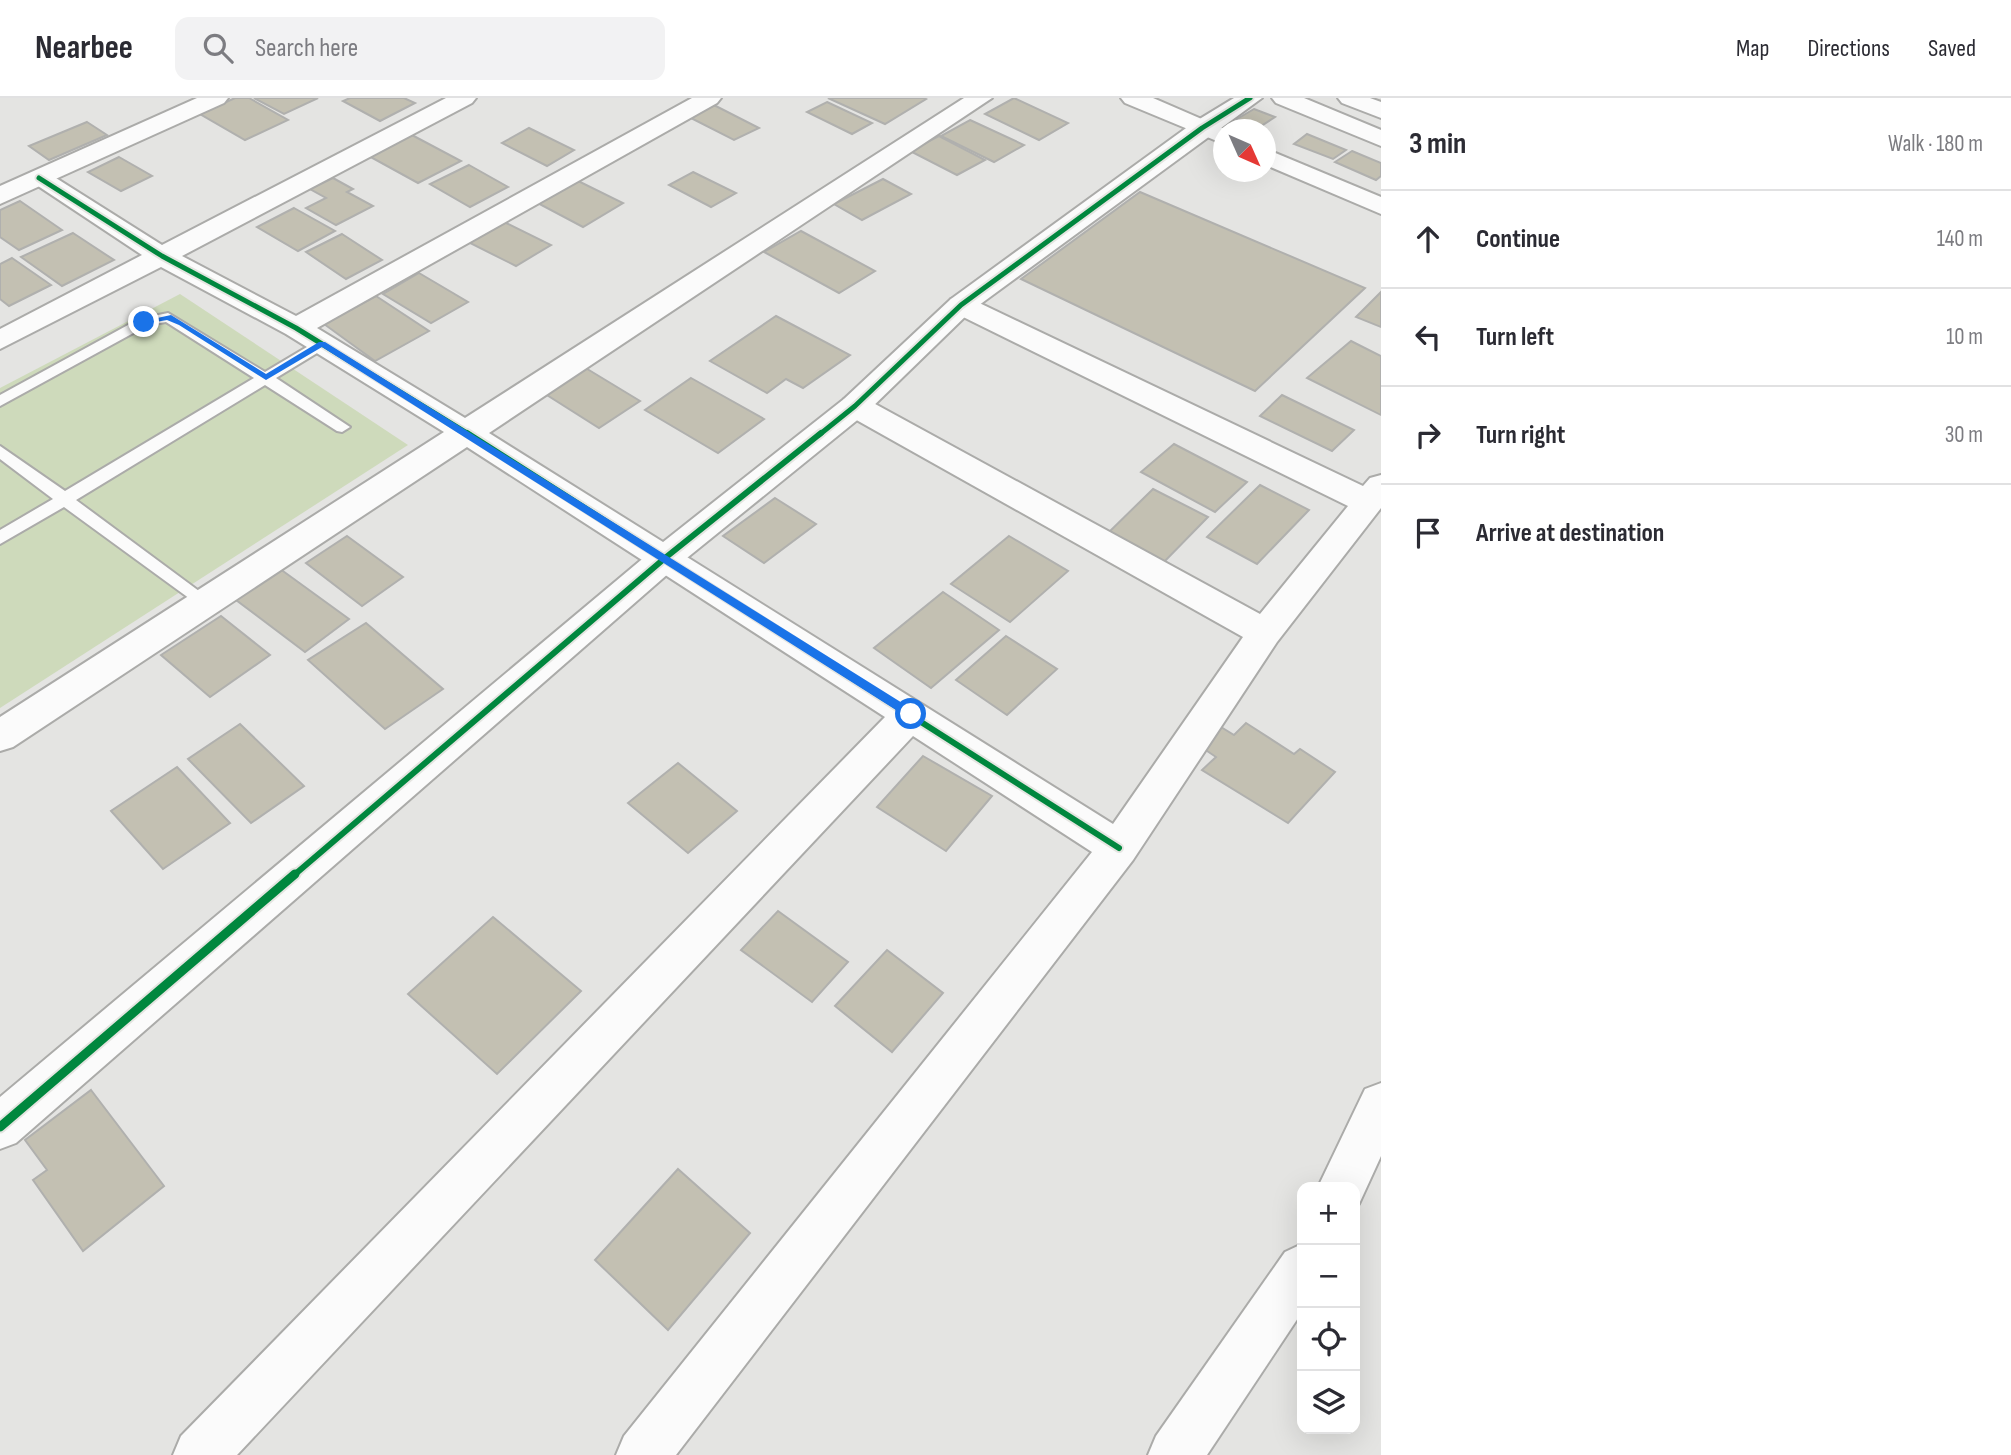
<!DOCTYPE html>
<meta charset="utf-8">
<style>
:root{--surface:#fff;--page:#f2f2f3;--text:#2b2b33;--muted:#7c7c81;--line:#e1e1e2}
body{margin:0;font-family:"Sofia Sans Condensed",sans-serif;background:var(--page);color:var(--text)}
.controls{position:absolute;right:21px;bottom:21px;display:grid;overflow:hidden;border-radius:14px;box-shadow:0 7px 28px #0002}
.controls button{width:63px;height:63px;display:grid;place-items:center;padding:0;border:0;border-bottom:2px solid var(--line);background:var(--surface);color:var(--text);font:35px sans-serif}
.compass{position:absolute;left:1213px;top:21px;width:63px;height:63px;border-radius:50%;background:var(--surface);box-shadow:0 7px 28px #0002;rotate:135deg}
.stop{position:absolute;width:21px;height:21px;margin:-16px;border:5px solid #1a73e8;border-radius:50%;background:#fff}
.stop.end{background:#1a73e8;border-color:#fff;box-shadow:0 2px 7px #0008}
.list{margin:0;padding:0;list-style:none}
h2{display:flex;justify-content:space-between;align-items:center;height:91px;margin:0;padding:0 28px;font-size:30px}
h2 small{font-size:23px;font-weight:400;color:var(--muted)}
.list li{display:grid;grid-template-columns:46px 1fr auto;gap:21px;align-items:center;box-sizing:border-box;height:98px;padding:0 28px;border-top:2px solid var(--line)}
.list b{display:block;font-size:26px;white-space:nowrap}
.list em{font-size:23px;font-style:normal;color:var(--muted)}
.icon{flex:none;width:38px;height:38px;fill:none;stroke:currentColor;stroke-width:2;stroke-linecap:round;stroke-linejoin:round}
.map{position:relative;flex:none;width:1381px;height:1357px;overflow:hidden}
header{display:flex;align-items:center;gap:42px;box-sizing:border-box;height:98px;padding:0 35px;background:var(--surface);border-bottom:2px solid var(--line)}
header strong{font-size:33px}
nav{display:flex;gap:38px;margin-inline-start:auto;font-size:24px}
.search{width:490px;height:63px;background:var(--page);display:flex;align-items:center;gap:18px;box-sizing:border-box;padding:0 24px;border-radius:14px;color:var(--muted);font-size:26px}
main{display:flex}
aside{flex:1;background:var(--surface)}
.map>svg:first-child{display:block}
.green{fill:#cedabb}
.building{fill:#c3c0b2;stroke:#b0b0ae;stroke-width:2}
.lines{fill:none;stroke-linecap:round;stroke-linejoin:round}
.service-casing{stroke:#ababa9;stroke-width:4}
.minor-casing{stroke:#ababa9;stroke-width:4}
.tertiary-casing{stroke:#ababa9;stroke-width:4}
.trunk-casing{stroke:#ababa9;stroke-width:4}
.service{fill:#fbfbfb;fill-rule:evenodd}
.minor{fill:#fbfbfb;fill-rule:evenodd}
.tertiary{fill:#fbfbfb;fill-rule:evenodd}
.trunk{fill:#fbfbfb;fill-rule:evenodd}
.cycleway-far2-casing{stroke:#e5e5e1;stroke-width:9}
.cycleway-far1-casing{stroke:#e5e5e1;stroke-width:10}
.cycleway-casing{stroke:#e5e5e1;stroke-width:13}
.cycleway-far2{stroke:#00873e;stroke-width:5}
.cycleway-far1{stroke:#00873e;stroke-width:6}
.cycleway{stroke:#00873e;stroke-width:9}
.route{fill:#1a73e8}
</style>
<header>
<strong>Nearbee</strong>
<div class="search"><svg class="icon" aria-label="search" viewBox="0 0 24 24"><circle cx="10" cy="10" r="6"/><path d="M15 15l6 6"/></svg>Search here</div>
<nav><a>Map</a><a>Directions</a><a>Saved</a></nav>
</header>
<main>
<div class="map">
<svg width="1381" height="1357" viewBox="0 0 1381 1357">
<rect width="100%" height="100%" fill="#e4e4e2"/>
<!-- green -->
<polygon class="green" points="180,196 408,347 0,610 0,290"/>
<!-- building -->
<g class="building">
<polygon points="235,0 249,0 288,22 245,42 200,16"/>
<polygon points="254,0 318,0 284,16"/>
<polygon points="350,0 404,0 415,5 380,23 343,3"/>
<polygon points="828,0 924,0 926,1 885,26"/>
<polygon points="1014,0 1068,25 1039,42 985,16"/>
<polygon points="706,3 759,30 734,42 681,15"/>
<polygon points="827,4 872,25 852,36 807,14"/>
<polygon points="1254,11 1275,19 1258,30 1237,21"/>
<polygon points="970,22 1024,47 994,64 941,38"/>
<polygon points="87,24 107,37 49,62 29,48"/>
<polygon points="529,30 574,52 547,68 502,45"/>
<polygon points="410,36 461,63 418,85 367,57"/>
<polygon points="1307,36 1346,52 1333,61 1294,46"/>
<polygon points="939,38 985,62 957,77 910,53"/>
<polygon points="1352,53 1381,65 1381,78 1376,82 1335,64"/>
<polygon points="119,59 152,78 121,93 88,74"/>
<polygon points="469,67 508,89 470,109 430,86"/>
<polygon points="693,74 736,95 711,109 669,87"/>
<polygon points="570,79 623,105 583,129 530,101"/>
<polygon points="333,80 353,91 347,94 373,108 336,127 306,110 326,100 310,91"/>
<polygon points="883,81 911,96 862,122 834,106"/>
<polygon points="1140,94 1365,190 1255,293 1021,181"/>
<polygon points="20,103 62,132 19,152 0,139 0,112"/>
<polygon points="294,110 335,133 298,153 257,129"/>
<polygon points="500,122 551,147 516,168 466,143"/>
<polygon points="801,133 875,173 839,195 764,154"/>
<polygon points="73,135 114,162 62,188 21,159"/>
<polygon points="342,136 382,162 346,181 306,154"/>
<polygon points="12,160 51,187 9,208 0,201 0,166"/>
<polygon points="419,175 468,204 431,225 383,196"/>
<polygon points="1381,194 1381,229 1356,219"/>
<polygon points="376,198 429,233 375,263 324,226"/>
<polygon points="776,218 850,257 803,290 786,281 767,295 710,263"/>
<polygon points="1351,243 1381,258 1381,317 1307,280"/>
<polygon points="579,266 640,303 599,330 539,292"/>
<polygon points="691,280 764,321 718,355 645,312"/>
<polygon points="1282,297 1354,332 1332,353 1260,318"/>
<polygon points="1174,346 1247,384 1215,414 1141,374"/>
<polygon points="1260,387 1309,412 1257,466 1207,439"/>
<polygon points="1153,391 1208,419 1162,466 1107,436"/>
<polygon points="775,400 816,426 764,465 723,438"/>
<polygon points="347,438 403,479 362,508 306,465"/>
<polygon points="1009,438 1068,473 1010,524 951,486"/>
<polygon points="276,468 349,521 305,554 232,499"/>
<polygon points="943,494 999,532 931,590 874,550"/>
<polygon points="221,518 270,557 210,599 161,557"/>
<polygon points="366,525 443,591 385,631 308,562"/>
<polygon points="1006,538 1057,571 1007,617 956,582"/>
<polygon points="1246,625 1294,656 1300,651 1335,674 1288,725 1202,672 1216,659 1197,646 1216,626 1234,637"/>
<polygon points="240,626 304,688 251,725 188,661"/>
<polygon points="923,658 992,698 946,753 877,709"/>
<polygon points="678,665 737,713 688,755 628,705"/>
<polygon points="177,669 230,725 163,771 111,713"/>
<polygon points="778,813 848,864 812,904 741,852"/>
<polygon points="493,819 581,893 497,976 408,896"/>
<polygon points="887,852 943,895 892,954 835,908"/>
<polygon points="91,992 164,1088 83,1153 33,1082 47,1072 25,1042"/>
<polygon points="678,1071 750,1135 668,1232 595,1162"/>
</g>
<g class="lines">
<defs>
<polygon id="service" points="168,215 265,274 317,243 327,243 327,249 276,280 350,329 342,334 337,333 265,287 76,402 203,496 206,500 203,504 197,506 64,409 0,446 0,432 53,401 0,361 0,348 65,393 254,280 166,224 148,227 0,308 0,297 139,221"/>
<g id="minor">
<polygon points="446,0 476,0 472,5 182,158 296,218 692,0 721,0 717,5 317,230 465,320 964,0 992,0 489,335 1113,726 1243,539 844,315 840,308 844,301 855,298 866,301 1260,516 1348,408 951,213 947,207 951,201 961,199 971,201 1363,388 1370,380 1381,377 1381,410 1277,544 1133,762 676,1357 616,1357 624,1338 1092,754 913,638 237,1357 173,1357 181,1338 885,619 467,349 13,649 0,653 0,619 444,334 286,236 161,169 0,251 0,231 142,157 26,80 30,75 48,75 162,147"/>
<polygon points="1121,0 1153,0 1227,32 1224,32 1224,46 1125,5"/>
<polygon points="1266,51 1381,99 1381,116 1266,67"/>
<polygon points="1381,985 1381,1058 1359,1106 1355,1107 1355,1089 1318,1089 1365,991"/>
<polygon points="1302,1146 1302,1214 1207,1357 1148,1357 1156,1338 1285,1154"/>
</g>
<g id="tertiary">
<polygon points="197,0 228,0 224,5 0,106 0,88"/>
<polygon points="1234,0 1262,0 971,213 866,315 677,468 16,1045 0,1051 0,999 653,452 844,301 951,201 1193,25"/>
<polygon points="1272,0 1304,0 1381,32 1381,48 1276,5"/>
</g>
<polygon id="trunk" points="1338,0 1370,0 1381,4 1381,20 1342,5"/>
</defs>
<!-- service casing -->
<use href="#service" class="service-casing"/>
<!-- minor casing -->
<use href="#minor" class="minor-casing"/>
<!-- tertiary casing -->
<use href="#tertiary" class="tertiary-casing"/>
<!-- trunk casing -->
<use href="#trunk" class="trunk-casing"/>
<!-- service -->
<use href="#service" class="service"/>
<!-- minor -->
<use href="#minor" class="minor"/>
<!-- tertiary -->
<use href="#tertiary" class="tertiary"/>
<!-- trunk -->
<use href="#trunk" class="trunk"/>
<defs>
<g id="cycleway-far2">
<polyline points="39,80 162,158 296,230 470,337"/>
<polyline points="819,337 855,308 961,207 1202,30 1250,0"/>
</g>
<g id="cycleway-far1">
<polyline points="467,335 1119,750"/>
<polyline points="293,778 665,460 821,335"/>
</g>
<polyline id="cycleway" points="0,1029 295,776"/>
</defs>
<!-- cycleway-far2 casing -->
<use href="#cycleway-far2" class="cycleway-far2-casing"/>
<!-- cycleway-far1 casing -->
<use href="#cycleway-far1" class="cycleway-far1-casing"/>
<!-- cycleway casing -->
<use href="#cycleway" class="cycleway-casing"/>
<!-- cycleway-far2 -->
<use href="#cycleway-far2" class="cycleway-far2"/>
<!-- cycleway-far1 -->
<use href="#cycleway-far1" class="cycleway-far1"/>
<!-- cycleway -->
<use href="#cycleway" class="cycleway"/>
</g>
<!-- route -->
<polygon class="route" points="171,217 266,276 319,244 325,244 915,613 915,619 907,619 322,249 266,282 179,227 167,222 144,226 139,224"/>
</svg>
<div class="controls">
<button>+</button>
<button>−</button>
<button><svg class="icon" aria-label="locate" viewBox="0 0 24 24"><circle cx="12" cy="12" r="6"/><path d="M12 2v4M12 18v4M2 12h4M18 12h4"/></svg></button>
<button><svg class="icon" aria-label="layers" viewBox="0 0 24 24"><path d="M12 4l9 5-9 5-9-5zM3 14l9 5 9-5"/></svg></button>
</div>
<svg class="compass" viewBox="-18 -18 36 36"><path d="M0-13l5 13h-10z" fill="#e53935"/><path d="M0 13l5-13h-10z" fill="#7c7c81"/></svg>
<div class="stop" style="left:911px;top:616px"></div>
<div class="stop end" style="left:144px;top:224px"></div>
</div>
<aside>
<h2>3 min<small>Walk · 180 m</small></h2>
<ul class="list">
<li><svg class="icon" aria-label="ahead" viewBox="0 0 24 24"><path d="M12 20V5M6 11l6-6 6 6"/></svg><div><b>Continue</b></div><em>140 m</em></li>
<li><svg class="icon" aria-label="left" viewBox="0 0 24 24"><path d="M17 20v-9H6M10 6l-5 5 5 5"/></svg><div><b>Turn left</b></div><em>10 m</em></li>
<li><svg class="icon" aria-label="right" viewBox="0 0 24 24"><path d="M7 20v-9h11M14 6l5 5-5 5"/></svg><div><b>Turn right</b></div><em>30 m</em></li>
<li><svg class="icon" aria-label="arrive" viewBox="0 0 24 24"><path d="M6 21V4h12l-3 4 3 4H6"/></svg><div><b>Arrive at destination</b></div></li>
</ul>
</aside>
</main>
